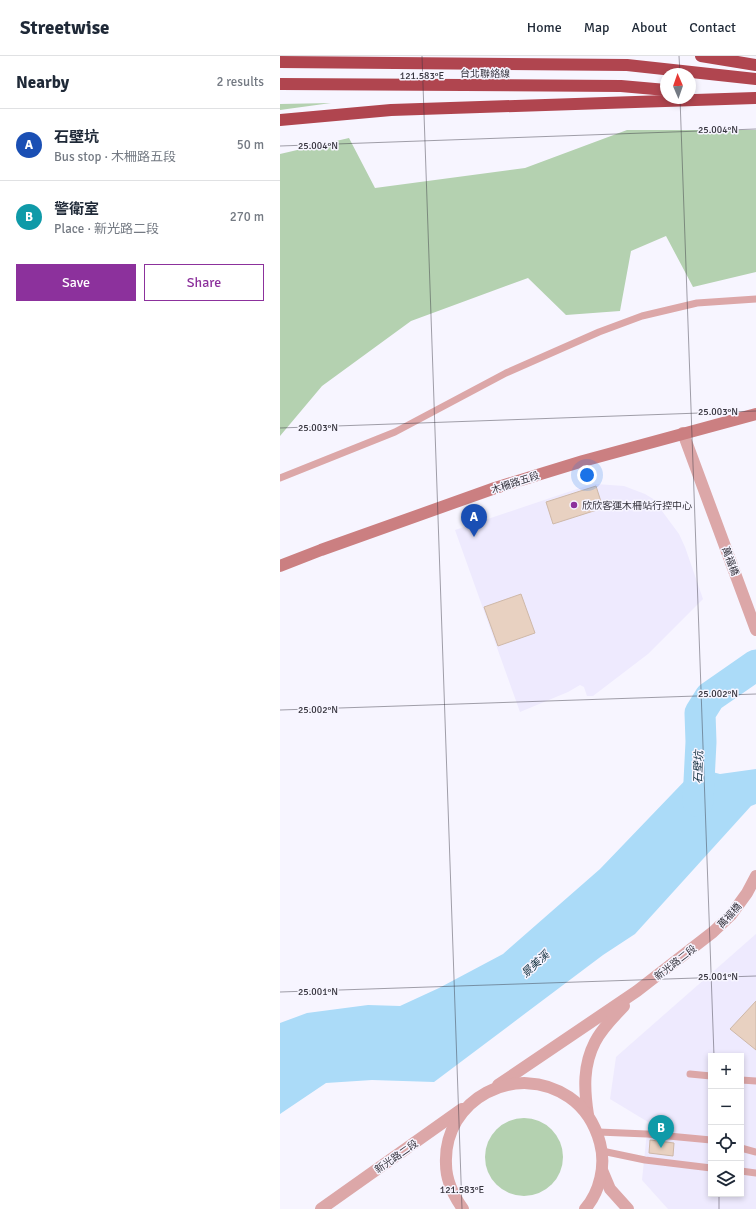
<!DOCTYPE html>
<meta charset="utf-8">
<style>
:root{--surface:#fff;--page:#f6f6f7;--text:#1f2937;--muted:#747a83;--line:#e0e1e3;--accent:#8c319c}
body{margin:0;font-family:Signika,"Noto Sans TC",sans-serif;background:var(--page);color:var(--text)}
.controls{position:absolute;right:12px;bottom:12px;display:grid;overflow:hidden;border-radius:0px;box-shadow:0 2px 6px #0003}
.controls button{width:36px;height:36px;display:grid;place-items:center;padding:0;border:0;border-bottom:1px solid var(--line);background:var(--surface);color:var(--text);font:20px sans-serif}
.compass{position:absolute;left:380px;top:12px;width:36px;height:36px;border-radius:50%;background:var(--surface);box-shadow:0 2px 6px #0003;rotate:358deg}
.you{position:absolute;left:307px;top:419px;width:14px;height:14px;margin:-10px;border:3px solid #fff;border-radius:50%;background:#1a73e8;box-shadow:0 0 0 6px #1a73e833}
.badge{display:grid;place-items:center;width:26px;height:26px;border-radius:50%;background:var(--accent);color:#fff;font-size:13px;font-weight:700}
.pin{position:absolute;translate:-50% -33px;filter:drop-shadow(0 1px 2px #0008)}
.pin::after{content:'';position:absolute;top:21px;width:14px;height:12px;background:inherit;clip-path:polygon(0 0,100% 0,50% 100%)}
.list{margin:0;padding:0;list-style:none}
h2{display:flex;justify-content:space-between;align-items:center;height:52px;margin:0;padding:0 16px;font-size:17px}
h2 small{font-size:13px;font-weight:400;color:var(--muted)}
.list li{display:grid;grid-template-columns:26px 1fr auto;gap:12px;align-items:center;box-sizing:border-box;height:72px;padding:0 16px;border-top:1px solid var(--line)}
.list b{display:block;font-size:15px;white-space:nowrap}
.list p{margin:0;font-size:13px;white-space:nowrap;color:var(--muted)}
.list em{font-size:13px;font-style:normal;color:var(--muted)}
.actions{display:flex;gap:8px;padding:12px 16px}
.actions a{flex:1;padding:9px 0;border:1px solid var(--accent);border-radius:0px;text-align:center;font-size:14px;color:var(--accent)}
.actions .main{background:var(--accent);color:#fff}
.icon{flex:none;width:22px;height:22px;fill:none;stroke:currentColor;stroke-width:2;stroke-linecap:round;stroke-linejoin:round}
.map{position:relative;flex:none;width:476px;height:1153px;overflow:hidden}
header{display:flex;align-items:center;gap:24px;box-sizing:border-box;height:56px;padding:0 20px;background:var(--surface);border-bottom:1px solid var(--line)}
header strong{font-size:19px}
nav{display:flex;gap:22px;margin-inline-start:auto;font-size:14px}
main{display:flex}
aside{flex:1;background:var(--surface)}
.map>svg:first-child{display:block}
.built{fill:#eeeafe;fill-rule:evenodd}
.green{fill:#b4d1b0}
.water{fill:#abdbf8}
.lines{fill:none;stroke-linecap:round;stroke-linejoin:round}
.river{stroke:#abdbf8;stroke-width:31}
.building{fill:#e8d1c1;stroke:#ceb8a8}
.service{stroke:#dca7a8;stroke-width:7}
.tertiary{stroke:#dca7a8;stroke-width:12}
.secondary{stroke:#cb7f81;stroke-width:12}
.motorway{stroke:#b0454f;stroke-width:12}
.ticks{fill:none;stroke:#36343e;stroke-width:1;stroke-opacity:0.45}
.poi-dot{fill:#8c319c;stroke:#f7f5ff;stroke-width:1.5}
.labels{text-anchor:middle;stroke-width:3;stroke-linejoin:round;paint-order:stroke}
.street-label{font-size:10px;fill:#36343e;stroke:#f7f5ff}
.poi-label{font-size:10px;fill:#36343e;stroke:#f7f5ff;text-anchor:start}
.water-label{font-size:11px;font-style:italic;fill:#122f3e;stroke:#f7f5ff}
.ticks-label{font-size:10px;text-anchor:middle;fill:#36343e;stroke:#f7f5ff;stroke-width:3;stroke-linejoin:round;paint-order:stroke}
</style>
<header>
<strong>Streetwise</strong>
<nav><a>Home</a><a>Map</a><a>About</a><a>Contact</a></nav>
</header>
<main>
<aside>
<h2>Nearby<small>2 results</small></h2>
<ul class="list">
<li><span class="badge" style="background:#1a4fb4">A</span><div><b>石壁坑</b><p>Bus stop · 木柵路五段</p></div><em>50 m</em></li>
<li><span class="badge" style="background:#0f9aa8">B</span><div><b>警衛室</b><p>Place · 新光路二段</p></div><em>270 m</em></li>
</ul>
<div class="actions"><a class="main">Save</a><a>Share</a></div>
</aside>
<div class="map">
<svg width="476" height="1153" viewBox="0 0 476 1153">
<rect width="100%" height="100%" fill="#f7f5ff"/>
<!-- built -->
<g class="built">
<polygon points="316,428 344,430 365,438 380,447 382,455 399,478 405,491 423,543 368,598 313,640 307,640 304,631 300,629 288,636 240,656 175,474 306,430"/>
<path d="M 476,878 L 476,1153 L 388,1153 L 362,1124 L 368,1066 L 330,1043 L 336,1001 ZM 431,1000 L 461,1000 L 461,1138 L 431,1138 Z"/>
</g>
<!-- green -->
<g class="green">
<polygon points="51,47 0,54 0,48"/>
<polygon points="347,74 476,74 476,216 413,231 386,180 351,195 340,255 286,259 248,222 131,265 42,330 0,380 0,98 69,82 95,132 245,112"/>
<circle cx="244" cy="1101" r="39"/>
</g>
<!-- water -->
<polygon class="water" points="417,712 440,718 476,713 476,748 471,750 355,878 323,899 154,1026 92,1024 46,1027 0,1058 0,967 27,957 88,949 120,950 159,932 223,898 320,813"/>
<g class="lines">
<!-- river -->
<polyline class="river" points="418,745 421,686 420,657 430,641 476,609"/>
</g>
<!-- building -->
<g class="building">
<polygon points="316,430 323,452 273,468 266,446"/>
<polygon points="241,538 255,577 218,590 204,551"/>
<polygon points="476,945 476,994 450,973"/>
<polygon points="370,1084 394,1087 393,1100 369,1097"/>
</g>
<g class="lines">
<!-- service -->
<g class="service">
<polyline points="0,422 115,376 226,317 319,276 362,260 417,247 476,243"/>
<polyline points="410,1018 431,1020"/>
<polyline points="461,1024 476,1025"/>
<polyline points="318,1076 367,1078 431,1084"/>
<polyline points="461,1092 476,1096"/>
<polyline points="322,1095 365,1104 431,1112"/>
<polyline points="461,1115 476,1117"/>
</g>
<!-- tertiary -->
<g class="tertiary">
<polyline points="403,377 476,574"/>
<polyline points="218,1029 357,935 433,876 451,859 467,837 476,820"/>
<path d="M 308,1059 C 304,1033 303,1009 315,986 C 322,972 334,961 344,950"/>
<polyline points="322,1114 330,1133 348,1153"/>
<polyline points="41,1153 182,1053"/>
<path d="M 183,1153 C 173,1139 166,1125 166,1108 C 163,1043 236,1005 289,1041 C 305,1052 315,1068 320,1087 C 326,1109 320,1136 305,1153"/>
</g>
<!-- secondary -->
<polyline class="secondary" points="0,510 41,494 215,432 303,405 476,358"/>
<!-- motorway -->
<g class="motorway">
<polyline points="421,0 476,9"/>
<polyline points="0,6 347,9 476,23"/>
<polyline points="0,28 341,30 386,34"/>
<polyline points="0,64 111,54 475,42"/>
</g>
</g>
<!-- ticks -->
<path class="ticks" d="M 142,0 L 182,1153M 399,0 L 400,18M 400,42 L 434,1000M 0,90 L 476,73M 0,372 L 476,355M 0,654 L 476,638M 0,936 L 476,920M 439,1138 L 439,1153"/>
<!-- markers -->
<circle class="poi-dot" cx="294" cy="449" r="4"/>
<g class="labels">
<!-- street labels -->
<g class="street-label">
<text x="205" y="21">台北聯絡線</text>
<text transform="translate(235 426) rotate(-18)" y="4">木柵路五段</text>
<text transform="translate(451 505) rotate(70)" y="4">萬福橋</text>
<text transform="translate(449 859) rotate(-48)" y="4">萬福橋</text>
<text transform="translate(395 906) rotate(-38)" y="4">新光路二段</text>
<text transform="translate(116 1100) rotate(-35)" y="4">新光路二段</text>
</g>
<!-- poi labels -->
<g class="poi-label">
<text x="302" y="453">欣欣客運木柵站行控中心</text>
</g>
<!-- water labels -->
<g class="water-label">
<text transform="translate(418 711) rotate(-88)" y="4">石壁坑</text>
<text transform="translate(255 908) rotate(-42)" y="4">景美溪</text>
</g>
</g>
<g class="ticks-label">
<text x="142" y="23">121.583°E</text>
<text x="438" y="77">25.004°N</text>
<text x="38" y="93">25.004°N</text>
<text x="438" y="359">25.003°N</text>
<text x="38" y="375">25.003°N</text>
<text x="438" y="641">25.002°N</text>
<text x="38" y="657">25.002°N</text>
<text x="438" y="924">25.001°N</text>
<text x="38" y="939">25.001°N</text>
<text x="182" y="1137">121.583°E</text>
</g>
</svg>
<div class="controls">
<button>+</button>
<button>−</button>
<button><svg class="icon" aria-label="locate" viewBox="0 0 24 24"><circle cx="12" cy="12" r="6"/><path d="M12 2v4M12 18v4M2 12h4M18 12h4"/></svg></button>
<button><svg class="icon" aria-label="layers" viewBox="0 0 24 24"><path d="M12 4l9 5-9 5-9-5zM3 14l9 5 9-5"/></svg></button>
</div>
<svg class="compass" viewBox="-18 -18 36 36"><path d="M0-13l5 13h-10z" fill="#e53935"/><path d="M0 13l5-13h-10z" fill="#747a83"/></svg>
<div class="you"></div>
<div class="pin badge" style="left:194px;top:481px;background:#1a4fb4">A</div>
<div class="pin badge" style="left:381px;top:1092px;background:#0f9aa8">B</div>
</div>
</main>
